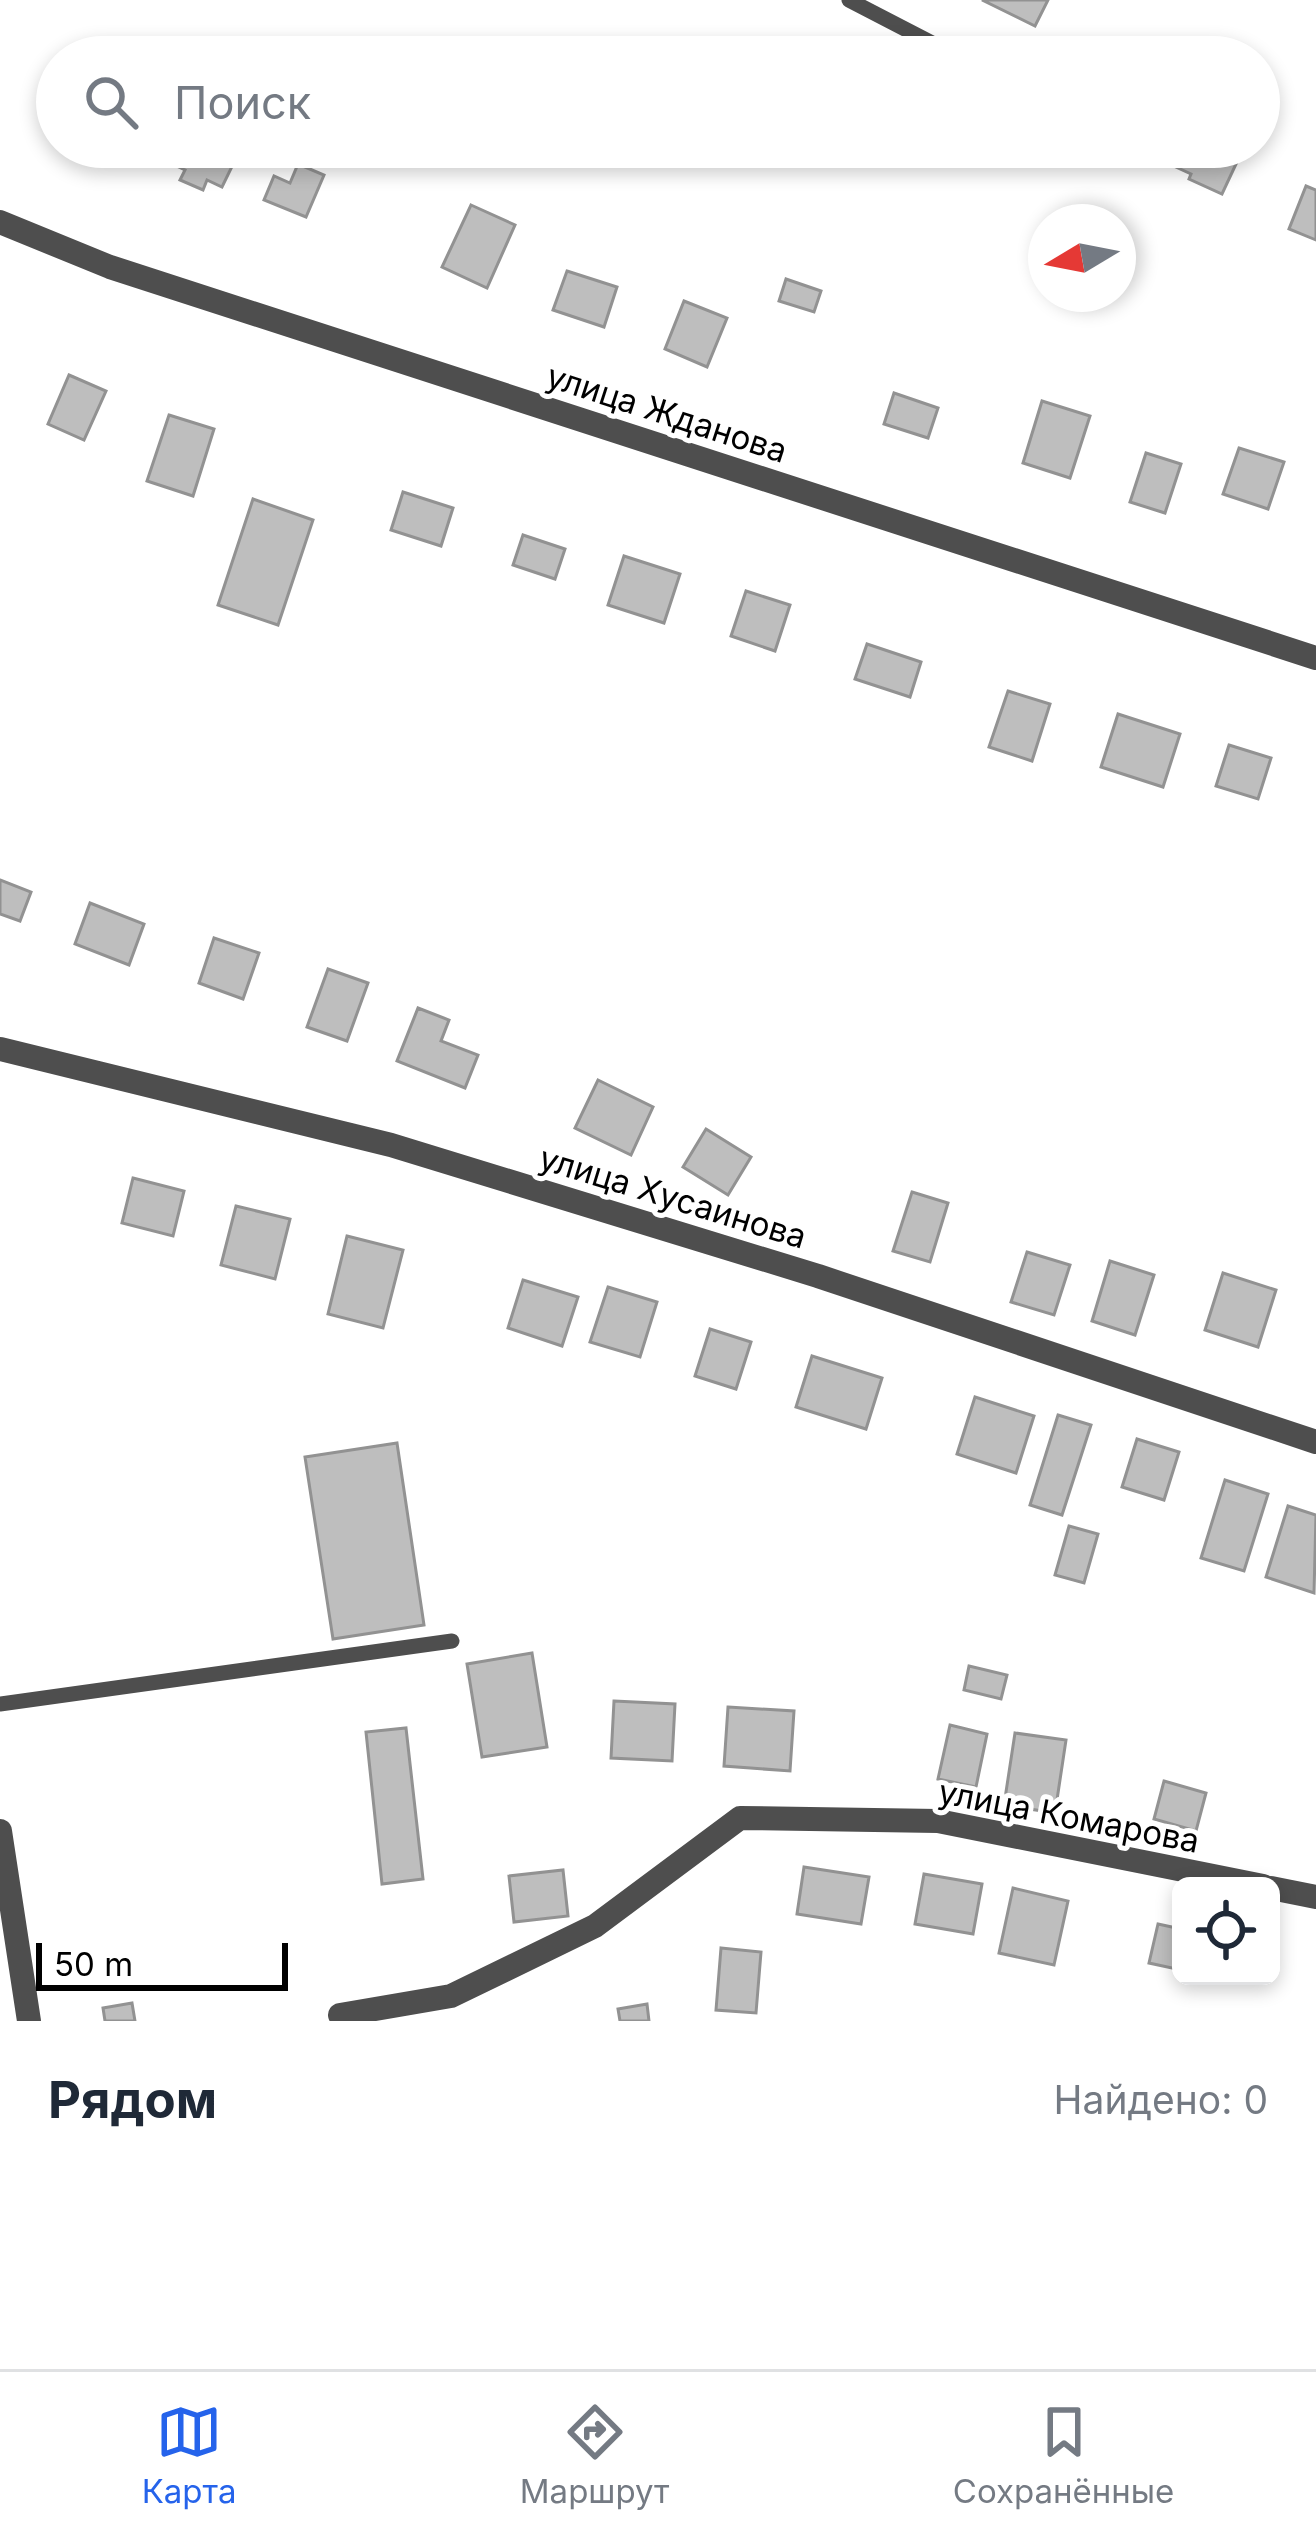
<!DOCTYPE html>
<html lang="ru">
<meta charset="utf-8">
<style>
:root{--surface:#fff;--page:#f6f6f7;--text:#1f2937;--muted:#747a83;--line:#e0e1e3;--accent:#2563eb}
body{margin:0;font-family:Inter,sans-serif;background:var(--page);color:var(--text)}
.controls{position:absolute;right:36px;bottom:36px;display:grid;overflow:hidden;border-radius:18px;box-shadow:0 6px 18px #0003}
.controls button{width:108px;height:108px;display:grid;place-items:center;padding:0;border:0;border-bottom:3px solid var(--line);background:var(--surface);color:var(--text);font:60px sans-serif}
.compass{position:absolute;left:1028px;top:204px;width:108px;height:108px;border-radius:50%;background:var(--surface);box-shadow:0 6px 18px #0003;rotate:260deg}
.scale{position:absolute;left:36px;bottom:30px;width:252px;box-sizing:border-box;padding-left:12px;border:6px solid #000;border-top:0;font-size:33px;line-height:42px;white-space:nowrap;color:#000;-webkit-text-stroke:9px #fff;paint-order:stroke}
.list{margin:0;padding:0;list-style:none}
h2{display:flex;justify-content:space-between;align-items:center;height:156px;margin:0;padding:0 48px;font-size:51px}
h2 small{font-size:39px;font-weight:400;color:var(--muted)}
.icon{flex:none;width:66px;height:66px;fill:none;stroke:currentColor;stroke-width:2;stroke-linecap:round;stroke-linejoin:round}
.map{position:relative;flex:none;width:1316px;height:2021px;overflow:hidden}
.search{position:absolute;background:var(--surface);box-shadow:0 6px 18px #0003;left:36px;right:36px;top:36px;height:132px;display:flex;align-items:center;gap:30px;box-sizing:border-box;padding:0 42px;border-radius:66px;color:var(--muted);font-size:45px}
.sheet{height:348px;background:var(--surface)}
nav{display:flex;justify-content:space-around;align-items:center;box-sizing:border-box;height:168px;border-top:3px solid var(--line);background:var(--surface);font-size:33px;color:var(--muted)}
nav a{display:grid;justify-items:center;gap:6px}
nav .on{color:var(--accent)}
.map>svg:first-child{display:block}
.building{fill:#bebebe;stroke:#929292;stroke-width:3}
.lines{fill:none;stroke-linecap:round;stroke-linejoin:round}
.lane{stroke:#4e4e4e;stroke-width:15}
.street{stroke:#4e4e4e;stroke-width:24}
.labels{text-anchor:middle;stroke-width:10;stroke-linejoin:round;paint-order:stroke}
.street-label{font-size:33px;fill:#000;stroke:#fff}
</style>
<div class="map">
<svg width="1316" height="2021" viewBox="0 0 1316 2021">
<rect width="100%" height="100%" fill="#fff"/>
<!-- building -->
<g class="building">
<polygon points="982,0 1048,0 1035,26"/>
<polygon points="172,147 239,147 241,148 222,187 207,180 203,190 180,180 185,170 166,161"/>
<polygon points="1171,147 1244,147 1222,194 1189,179 1191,174 1165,162"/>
<polygon points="298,164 324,175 306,217 264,200 274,176 290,183"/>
<polygon points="1306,186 1316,190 1316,240 1289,229"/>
<polygon points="471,205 515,225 487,288 442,267"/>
<polygon points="567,271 617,287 604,327 553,310"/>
<polygon points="786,279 821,291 814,312 779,301"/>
<polygon points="684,301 727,318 707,367 665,349"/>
<polygon points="69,375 106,391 84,440 48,424"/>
<polygon points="894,393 938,408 928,438 884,424"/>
<polygon points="1042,401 1090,416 1070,478 1023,463"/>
<polygon points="169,415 214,429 193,496 147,481"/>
<polygon points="1239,448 1284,462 1268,509 1223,494"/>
<polygon points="1146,453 1181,464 1165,513 1130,502"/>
<polygon points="403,492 453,508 441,546 391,530"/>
<polygon points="253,499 313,520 278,625 218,605"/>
<polygon points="523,535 565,549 555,579 513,565"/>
<polygon points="624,556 680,574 664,623 608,605"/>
<polygon points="746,591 790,605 775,651 731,636"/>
<polygon points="867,644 921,662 910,697 855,679"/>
<polygon points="1008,691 1050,704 1032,761 989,747"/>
<polygon points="1118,714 1180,734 1163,787 1101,767"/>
<polygon points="1229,745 1271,758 1258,799 1216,786"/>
<polygon points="0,880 31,892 20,921 0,914"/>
<polygon points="90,903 144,924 129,965 75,944"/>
<polygon points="214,938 259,953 243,999 199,983"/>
<polygon points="328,969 368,983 347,1041 307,1027"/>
<polygon points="418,1008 449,1020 441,1041 478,1055 465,1088 397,1061"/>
<polygon points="598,1080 653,1107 631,1155 575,1128"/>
<polygon points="706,1129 751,1157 728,1195 683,1167"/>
<polygon points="133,1178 184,1191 173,1236 122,1223"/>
<polygon points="912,1192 948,1203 930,1262 893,1251"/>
<polygon points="236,1206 290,1219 275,1279 221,1265"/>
<polygon points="347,1236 403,1250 383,1328 328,1314"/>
<polygon points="1027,1252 1070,1265 1054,1315 1011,1302"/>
<polygon points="1110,1261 1154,1275 1135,1335 1092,1321"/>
<polygon points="1223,1273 1276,1290 1258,1347 1205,1330"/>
<polygon points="523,1280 578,1297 562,1346 508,1328"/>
<polygon points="608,1287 657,1302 640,1357 590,1342"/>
<polygon points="710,1329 751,1342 736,1389 695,1376"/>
<polygon points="812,1356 882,1378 866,1429 796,1407"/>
<polygon points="975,1397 1034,1416 1016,1473 957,1454"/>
<polygon points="1058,1415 1091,1425 1062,1515 1030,1505"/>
<polygon points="1137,1439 1179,1452 1164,1500 1122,1487"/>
<polygon points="397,1443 424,1625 333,1639 305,1457"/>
<polygon points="1225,1480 1268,1494 1244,1571 1201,1558"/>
<polygon points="1288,1506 1316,1515 1314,1593 1266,1577"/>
<polygon points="1069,1526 1098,1534 1084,1583 1055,1575"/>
<polygon points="532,1653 547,1747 482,1757 467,1664"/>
<polygon points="969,1666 1007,1675 1001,1699 964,1690"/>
<polygon points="614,1701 675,1704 672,1761 611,1758"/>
<polygon points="728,1707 794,1711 790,1771 724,1766"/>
<polygon points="950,1725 987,1734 976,1787 938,1779"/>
<polygon points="406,1728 423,1879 382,1884 366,1732"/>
<polygon points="1015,1733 1066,1740 1055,1813 1004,1805"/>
<polygon points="1164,1781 1206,1793 1196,1831 1154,1819"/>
<polygon points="804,1867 869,1877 861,1924 797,1914"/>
<polygon points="563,1870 568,1916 514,1922 509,1876"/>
<polygon points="924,1874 982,1884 973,1934 915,1924"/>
<polygon points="1013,1888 1068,1901 1054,1965 999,1953"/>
<polygon points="1158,1924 1181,1929 1181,1970 1149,1963"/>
<polygon points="721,1948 761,1952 756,2013 716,2010"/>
<polygon points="132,2003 135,2021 105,2021 103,2008"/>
<polygon points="647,2004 649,2021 620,2021 618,2009"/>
</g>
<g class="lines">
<!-- lane -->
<g class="lane">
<polyline points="849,0 959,57"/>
<polyline points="0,1704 452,1641"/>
</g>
<!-- street -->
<g class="street">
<polyline points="0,222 110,267 1316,658"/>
<polyline points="0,1049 391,1145 818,1276 1316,1442"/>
<polyline points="0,1831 29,2021"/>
<polyline points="1271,1888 1316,1897"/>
<polyline points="340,2015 451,1996 595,1926 740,1818 938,1821 1263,1886"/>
</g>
</g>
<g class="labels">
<!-- street labels -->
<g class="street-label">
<text transform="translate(667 413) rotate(18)" y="12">улица Жданова</text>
<text transform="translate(673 1197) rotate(17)" y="12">улица Хусаинова</text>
<text transform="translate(1069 1816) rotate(11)" y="12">улица Комарова</text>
</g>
</g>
</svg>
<div class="controls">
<button><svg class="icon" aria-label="locate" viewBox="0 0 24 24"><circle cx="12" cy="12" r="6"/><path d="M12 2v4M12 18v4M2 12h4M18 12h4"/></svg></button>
</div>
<svg class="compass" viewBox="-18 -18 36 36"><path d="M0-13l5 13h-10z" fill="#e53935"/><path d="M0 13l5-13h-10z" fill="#747a83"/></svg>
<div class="scale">50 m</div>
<div class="search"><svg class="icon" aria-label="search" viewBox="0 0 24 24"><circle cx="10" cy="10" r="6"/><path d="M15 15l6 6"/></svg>Поиск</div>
</div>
<section class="sheet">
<h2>Рядом<small>Найдено: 0</small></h2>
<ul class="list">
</ul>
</section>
<nav>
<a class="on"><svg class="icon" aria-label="map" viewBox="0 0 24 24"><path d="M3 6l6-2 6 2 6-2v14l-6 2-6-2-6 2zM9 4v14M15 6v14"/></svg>Карта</a>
<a><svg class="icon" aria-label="directions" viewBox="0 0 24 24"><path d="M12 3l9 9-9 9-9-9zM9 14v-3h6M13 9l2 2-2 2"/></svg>Маршрут</a>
<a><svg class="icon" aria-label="saved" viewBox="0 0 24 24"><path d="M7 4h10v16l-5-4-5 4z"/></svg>Сохранённые</a>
</nav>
